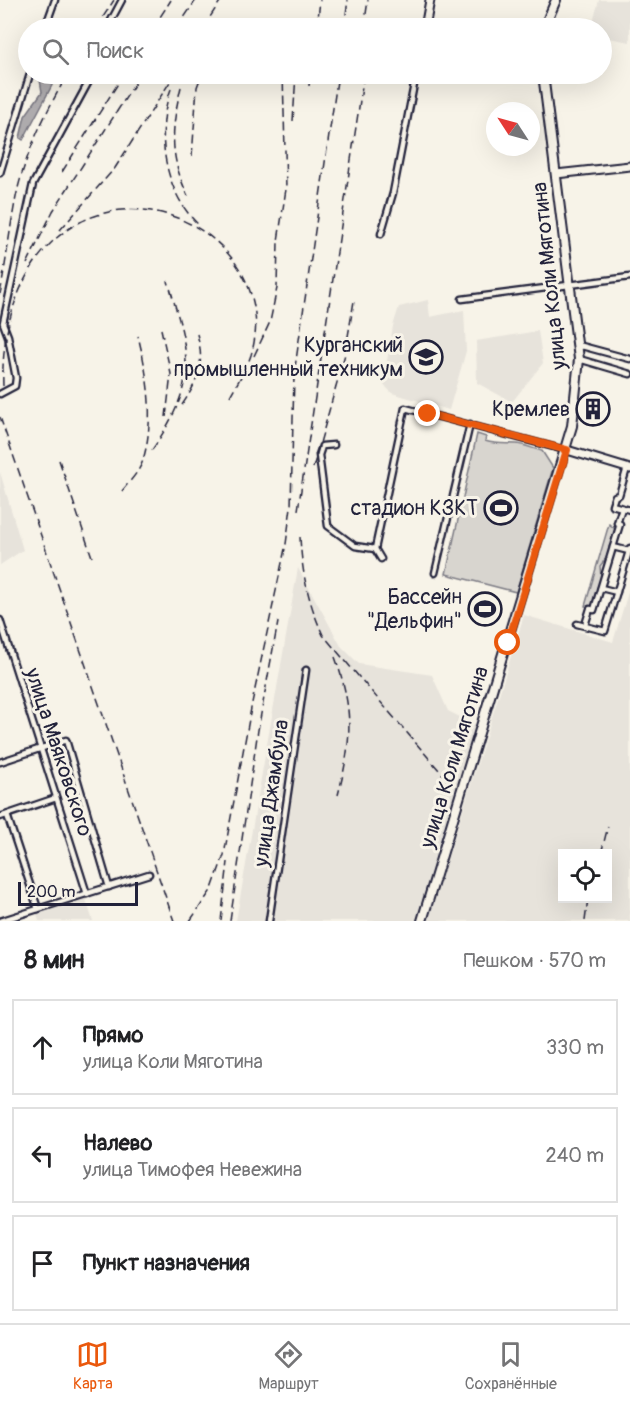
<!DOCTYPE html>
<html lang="ru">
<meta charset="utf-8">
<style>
:root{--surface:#fff;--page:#f2f2f2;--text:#202124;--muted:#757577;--line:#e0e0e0;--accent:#ea580c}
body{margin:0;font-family:Pangolin,sans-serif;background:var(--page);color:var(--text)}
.controls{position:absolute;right:18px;bottom:18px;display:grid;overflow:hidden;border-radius:0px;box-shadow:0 6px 24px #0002}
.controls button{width:54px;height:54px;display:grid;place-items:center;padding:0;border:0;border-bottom:2px solid var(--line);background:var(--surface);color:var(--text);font:30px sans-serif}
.compass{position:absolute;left:486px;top:102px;width:54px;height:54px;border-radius:50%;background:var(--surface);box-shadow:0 6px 24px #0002;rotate:306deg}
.scale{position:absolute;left:18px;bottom:15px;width:120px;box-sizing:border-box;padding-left:6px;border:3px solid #22223b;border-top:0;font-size:16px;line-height:21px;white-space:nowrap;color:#22223b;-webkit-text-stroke:4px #f7f3e8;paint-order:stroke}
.stop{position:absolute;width:18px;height:18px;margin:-14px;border:4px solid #ea580c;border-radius:50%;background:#fff}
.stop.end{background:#ea580c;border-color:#fff;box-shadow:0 2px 6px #0008}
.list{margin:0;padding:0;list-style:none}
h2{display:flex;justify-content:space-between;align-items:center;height:78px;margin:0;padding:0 24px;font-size:26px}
h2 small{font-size:20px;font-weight:400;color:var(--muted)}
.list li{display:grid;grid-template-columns:39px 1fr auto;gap:18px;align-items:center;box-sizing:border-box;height:96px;margin:0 12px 12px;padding:0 12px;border:2px solid var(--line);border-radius:0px}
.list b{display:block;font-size:22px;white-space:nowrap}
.list p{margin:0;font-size:20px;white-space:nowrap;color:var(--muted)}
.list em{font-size:20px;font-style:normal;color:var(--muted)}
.icon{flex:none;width:33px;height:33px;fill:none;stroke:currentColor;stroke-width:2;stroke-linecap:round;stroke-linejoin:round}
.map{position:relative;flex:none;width:630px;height:921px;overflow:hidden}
.search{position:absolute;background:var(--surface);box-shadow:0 6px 24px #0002;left:18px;right:18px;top:18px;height:66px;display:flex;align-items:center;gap:15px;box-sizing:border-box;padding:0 21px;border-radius:33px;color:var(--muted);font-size:22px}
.sheet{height:402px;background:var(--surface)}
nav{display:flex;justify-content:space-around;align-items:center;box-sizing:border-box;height:84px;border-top:2px solid var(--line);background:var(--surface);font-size:16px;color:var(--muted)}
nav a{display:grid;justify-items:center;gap:3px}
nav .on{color:var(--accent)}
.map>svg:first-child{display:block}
.built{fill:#e7e3db;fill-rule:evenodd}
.green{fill:#d8d5cf;stroke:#7d7c85;stroke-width:1.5}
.water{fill:#aeabad;stroke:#76747f;stroke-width:1.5}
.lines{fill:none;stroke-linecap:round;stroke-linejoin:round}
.street-casing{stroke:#22223b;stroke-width:9}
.secondary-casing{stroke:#22223b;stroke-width:11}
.primary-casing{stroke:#22223b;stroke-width:12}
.street{stroke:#f7f3e8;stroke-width:4.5}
.secondary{stroke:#f7f3e8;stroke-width:7}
.primary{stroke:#f7f3e8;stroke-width:8}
.rail{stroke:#22223b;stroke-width:1.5;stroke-dasharray:9 4.5;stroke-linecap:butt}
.route{stroke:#ea580c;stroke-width:8}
.labels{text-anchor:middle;stroke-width:6;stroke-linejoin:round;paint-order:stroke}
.street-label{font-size:21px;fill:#22223b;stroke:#f7f3e8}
.poi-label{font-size:21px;fill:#22223b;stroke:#f7f3e8;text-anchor:end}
</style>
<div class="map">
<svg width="630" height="921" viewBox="0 0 630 921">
<rect width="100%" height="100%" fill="#f7f3e8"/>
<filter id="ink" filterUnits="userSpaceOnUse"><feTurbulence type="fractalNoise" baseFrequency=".0167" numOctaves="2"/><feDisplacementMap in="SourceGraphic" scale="12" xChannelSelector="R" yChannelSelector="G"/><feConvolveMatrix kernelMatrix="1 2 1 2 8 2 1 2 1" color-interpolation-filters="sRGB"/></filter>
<g filter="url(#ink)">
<!-- built -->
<g class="built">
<polygon points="599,0 630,0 630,42 603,37 602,28 597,28 593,22"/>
<polygon points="428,300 430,317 464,310 466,351 449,410 392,393 383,384 393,326 399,307"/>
<polygon points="538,331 543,363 512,402 477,383 476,341"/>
<polygon points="0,472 23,550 0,565"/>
<polygon points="298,568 341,646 359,664 432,675 448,711 478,726 420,921 236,921"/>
<path d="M 630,586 L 630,921 L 428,921 L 524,615 L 613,642 ZM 562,854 L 608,854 L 608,898 L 562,898 Z"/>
<polygon points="85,897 93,921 39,921 37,914"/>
</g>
<!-- green -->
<g class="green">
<path d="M 477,434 L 486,437 L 485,441 C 498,445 507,443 517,444 C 525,445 534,449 542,451 L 553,468 L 516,592 L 446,574 Z"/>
<polygon points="609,524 615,529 607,557 600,566 601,577 594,604 590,607 585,606"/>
</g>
<!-- water -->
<polygon class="water" points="39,74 58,74 23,140 20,138 25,116 42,92"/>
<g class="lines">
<defs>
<g id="street">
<polyline points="45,28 55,0"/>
<polyline points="107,28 122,0"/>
<polyline points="0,173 30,74"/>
<polyline points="381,234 393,193 416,74"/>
<polyline points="462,299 630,277"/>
<polyline points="578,345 630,359"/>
<polyline points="579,359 630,374"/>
<polyline points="0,394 15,386 16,378 8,336 3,323 33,184 93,74"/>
<polyline points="334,445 322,446 319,455 328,526 355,546 375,549"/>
<polyline points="627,468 619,495 615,496 612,505 630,510"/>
<polyline points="613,547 629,551"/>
<polyline points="381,559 375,549 405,408 565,450"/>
<polyline points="435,573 470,424"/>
<polyline points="601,588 617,592"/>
<polyline points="0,620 87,894"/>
<polyline points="577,624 605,631 630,548"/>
<polyline points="585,625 590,609 594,610 620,524 617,523 622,508"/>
<polyline points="0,762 66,740 109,887"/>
<polyline points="7,815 38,909"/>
<polyline points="0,817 56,798"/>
<polyline points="0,921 149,874"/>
<polyline points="269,921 306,670"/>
</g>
<g id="secondary">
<polyline points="425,28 430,0"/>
<polyline points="556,174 630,166"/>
<polyline points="567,450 630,469"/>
</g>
<g id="primary">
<polyline points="544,28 556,0"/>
<polyline points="422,921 572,426 579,359 543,74"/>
</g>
</defs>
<!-- street casing -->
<use href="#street" class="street-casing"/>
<!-- secondary casing -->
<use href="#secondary" class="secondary-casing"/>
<!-- primary casing -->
<use href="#primary" class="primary-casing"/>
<!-- street -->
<use href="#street" class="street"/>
<!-- secondary -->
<use href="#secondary" class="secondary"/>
<!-- primary -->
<use href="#primary" class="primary"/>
<!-- rail -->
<g class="rail">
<polyline points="96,28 114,0"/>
<polyline points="153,28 171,0"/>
<polyline points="177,28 196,0"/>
<polyline points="203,28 221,0"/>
<polyline points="317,28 320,0"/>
<polyline points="344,28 348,0"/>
<polyline points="364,28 368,0"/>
<polyline points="309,86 310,74"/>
<path d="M 181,87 C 171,129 169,156 188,196"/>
<path d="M 171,89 C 155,132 164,193 199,225"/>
<polyline points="293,121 296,74"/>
<polyline points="192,157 197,87 202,74"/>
<polyline points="62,172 124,74"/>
<polyline points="60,230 115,168 175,74"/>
<polyline points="27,264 53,211 141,74"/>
<path d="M 0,294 C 7,259 10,223 18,188 C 28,148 47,109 68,74"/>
<polyline points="161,329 171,374 166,417"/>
<polyline points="254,356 270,322 277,288 278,241 286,189 283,74"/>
<path d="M 3,386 C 0,312 32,225 114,211 C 195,198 276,273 251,355 C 246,370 237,383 230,396"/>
<path d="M 182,405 C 199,380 205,363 197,334"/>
<polyline points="0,417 174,921"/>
<path d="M 152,450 C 199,381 190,356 168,281"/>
<polyline points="59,460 92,557"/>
<polyline points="313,468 345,354 354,301"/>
<path d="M 122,491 C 129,482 140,471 143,460 C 155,420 148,376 138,336"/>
<polyline points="298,510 364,74"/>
<path d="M 300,537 C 302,573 308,602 323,635 L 451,784"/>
<path d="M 335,657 C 354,710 352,741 338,795"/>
<polyline points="601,854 608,826"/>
<polyline points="190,921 212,889 224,855 252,703 286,544 291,507 294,374 338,74"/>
<polyline points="221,921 228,862"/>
<polyline points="230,921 258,730 278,622"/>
<polyline points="585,921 588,898"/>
</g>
</g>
</g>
<g class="lines" filter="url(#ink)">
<!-- route -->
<polyline class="route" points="428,414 567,450 508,643"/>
</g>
<!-- icons -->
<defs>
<symbol id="university-ring" viewBox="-11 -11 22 22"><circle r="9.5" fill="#f7f3e8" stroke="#22223b" stroke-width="1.5"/><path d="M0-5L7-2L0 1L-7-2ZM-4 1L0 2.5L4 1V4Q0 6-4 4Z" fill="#22223b"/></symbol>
<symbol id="building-ring" viewBox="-11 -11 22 22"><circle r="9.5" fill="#f7f3e8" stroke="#22223b" stroke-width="1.5"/><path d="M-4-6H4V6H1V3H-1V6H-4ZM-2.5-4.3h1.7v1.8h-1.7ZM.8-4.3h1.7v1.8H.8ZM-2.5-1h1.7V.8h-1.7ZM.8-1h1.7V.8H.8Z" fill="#22223b"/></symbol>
<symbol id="stadium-ring" viewBox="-11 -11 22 22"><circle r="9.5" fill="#f7f3e8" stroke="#22223b" stroke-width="1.5"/><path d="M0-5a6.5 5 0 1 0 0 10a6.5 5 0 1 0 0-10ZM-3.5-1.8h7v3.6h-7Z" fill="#22223b"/></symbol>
</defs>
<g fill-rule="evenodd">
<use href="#university-ring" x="407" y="338" width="38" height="38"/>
<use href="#building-ring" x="574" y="390" width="38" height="38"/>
<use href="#stadium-ring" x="482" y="489" width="38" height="38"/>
<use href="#stadium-ring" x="466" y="590" width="38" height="38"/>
</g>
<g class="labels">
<!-- street labels -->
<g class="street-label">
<text transform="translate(549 276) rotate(-96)" y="7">улица Коли Мяготина</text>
<text transform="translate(59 752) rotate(72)" y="7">улица Маяковского</text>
<text transform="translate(454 757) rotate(-73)" y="7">улица Коли Мяготина</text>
<text transform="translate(271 793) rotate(-82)" y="7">улица Джамбула</text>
</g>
<!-- poi labels -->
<g class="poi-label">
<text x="403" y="352">Курганский<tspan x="403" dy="24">промышленный техникум</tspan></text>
<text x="570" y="416">Кремлев</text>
<text x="478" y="515">стадион КЗКТ</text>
<text x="462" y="604">Бассейн<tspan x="462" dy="24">"Дельфин"</tspan></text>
</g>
</g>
</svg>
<div class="controls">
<button><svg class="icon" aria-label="locate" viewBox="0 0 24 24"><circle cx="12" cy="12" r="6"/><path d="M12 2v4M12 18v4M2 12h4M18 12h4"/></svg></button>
</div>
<svg class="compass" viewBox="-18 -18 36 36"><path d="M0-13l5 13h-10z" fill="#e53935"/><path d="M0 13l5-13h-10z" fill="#757577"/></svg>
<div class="scale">200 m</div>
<div class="stop" style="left:508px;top:643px"></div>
<div class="stop end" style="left:428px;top:414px"></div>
<div class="search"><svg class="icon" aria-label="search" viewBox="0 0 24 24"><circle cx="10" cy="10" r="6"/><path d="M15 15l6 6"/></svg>Поиск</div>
</div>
<section class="sheet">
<h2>8 мин<small>Пешком · 570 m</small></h2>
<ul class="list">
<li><svg class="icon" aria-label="ahead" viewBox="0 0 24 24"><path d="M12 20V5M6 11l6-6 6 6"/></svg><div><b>Прямо</b><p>улица Коли Мяготина</p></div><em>330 m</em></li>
<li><svg class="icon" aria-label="left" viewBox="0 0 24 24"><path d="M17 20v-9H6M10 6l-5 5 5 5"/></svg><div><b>Налево</b><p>улица Тимофея Невежина</p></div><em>240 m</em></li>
<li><svg class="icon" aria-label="arrive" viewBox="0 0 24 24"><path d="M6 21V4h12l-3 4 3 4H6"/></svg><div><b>Пункт назначения</b></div></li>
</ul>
</section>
<nav>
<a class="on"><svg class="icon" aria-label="map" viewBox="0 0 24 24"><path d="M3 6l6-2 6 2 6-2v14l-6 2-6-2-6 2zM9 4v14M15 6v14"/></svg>Карта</a>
<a><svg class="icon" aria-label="directions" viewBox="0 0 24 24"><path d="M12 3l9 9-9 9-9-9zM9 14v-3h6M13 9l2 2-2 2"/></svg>Маршрут</a>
<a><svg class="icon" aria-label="saved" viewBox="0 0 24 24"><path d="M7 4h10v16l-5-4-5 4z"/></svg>Сохранённые</a>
</nav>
